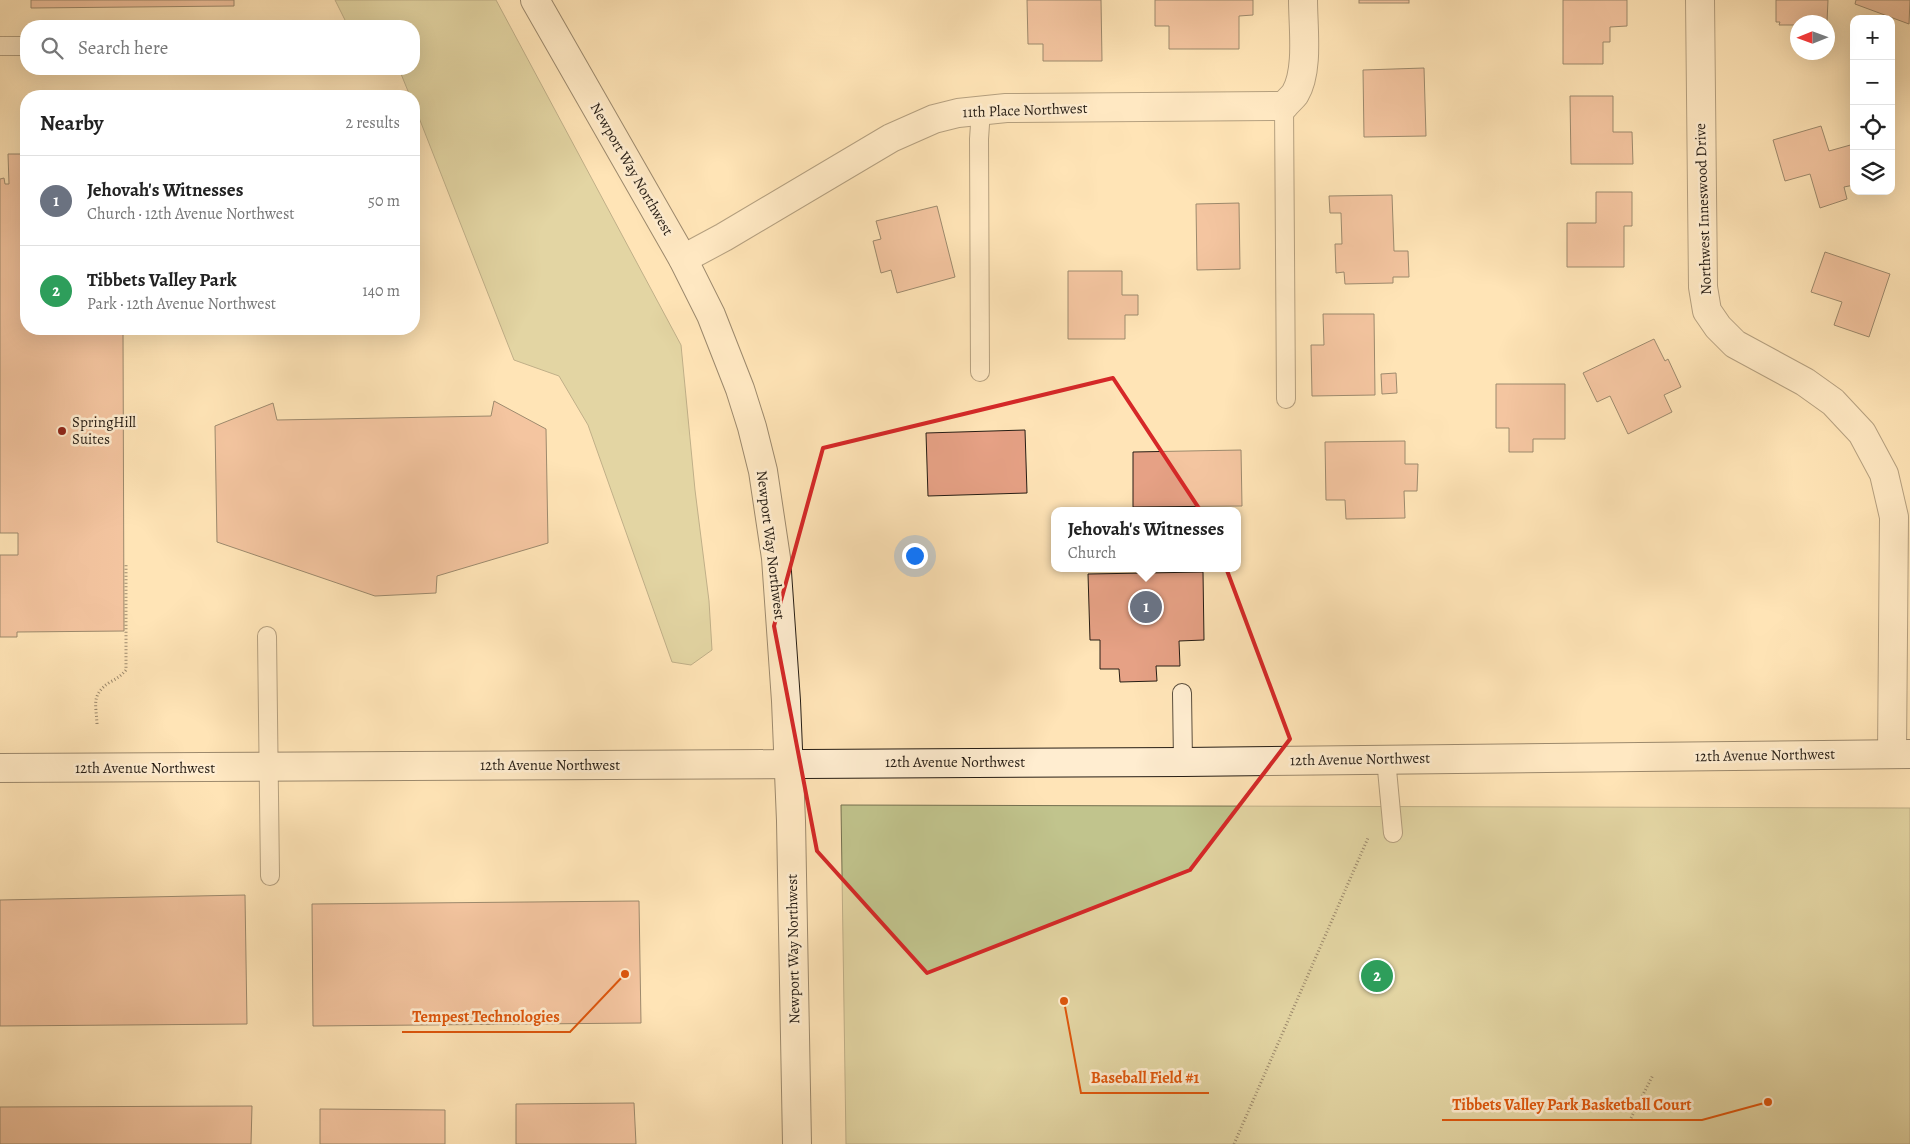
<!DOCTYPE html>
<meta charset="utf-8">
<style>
:root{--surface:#fff;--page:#f2f2f2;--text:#222;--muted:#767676;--line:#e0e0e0;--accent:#1a73e8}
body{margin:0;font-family:Alegreya,serif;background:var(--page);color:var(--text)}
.controls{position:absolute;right:15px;top:15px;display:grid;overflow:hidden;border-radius:10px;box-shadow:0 5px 20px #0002}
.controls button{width:45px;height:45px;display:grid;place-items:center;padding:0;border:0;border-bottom:1px solid var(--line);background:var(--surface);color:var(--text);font:25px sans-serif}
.compass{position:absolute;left:1790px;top:15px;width:45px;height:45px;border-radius:50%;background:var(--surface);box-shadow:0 5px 20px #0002;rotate:269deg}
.you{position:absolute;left:914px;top:555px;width:18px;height:18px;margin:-12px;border:4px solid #fff;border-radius:50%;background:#1a73e8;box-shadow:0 0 0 8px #1a73e833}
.badge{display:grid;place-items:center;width:32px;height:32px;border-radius:50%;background:var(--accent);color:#fff;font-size:16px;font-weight:700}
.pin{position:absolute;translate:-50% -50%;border:2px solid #fff;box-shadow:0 1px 5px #0006}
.popup{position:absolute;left:1051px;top:507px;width:190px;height:65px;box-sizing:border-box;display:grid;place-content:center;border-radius:10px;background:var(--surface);filter:drop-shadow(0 1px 4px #0005);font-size:16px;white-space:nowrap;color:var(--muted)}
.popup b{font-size:19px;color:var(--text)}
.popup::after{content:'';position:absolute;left:50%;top:100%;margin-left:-10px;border:10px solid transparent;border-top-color:var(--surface)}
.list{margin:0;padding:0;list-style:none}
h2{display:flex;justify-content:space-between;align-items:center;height:65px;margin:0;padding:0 20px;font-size:21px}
h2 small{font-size:16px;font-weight:400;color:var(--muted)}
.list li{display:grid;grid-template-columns:32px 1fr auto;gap:15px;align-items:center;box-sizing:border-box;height:90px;padding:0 20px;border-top:1px solid var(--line)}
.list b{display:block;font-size:19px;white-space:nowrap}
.list p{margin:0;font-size:16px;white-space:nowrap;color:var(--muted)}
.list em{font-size:16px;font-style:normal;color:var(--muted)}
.icon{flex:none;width:28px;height:28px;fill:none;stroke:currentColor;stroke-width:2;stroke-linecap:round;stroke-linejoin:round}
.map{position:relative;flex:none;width:1910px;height:1144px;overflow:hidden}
.search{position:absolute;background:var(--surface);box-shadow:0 5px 20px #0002;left:20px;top:20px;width:400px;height:55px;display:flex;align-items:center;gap:12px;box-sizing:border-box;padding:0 18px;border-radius:20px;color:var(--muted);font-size:19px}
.panel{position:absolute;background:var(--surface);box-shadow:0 5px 20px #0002;left:20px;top:90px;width:400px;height:245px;border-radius:20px}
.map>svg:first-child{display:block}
.green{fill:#c1c48d;stroke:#747050}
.building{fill:#e6a185;stroke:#261d14}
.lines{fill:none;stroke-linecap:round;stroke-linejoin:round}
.lane-casing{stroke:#5c4f3d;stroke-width:20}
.street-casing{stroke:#5c4f3d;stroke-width:30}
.secondary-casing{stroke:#261d14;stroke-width:30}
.path{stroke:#261d14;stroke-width:3;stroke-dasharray:1 2.5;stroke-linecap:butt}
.lane{stroke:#ffedd0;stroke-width:18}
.street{stroke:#ffedd0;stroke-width:28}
.secondary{stroke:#ffedd0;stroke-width:28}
.marked{fill:none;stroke:#d62828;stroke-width:4;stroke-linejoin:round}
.poi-dot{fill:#8f2418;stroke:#ffedd0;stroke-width:2}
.labels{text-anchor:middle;stroke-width:5;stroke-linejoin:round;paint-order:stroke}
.street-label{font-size:15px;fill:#261d14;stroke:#ffedd0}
.poi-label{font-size:15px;fill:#261d14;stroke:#ffedd0;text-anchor:start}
.leader{fill:none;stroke:#de560c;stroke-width:2}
.callout-dot{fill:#de560c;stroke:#ffedd0;stroke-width:2}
.callout-label{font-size:16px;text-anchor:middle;font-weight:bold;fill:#de560c;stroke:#ffedd0;stroke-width:5;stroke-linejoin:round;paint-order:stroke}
</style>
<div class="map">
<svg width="1910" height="1144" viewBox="0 0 1910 1144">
<rect width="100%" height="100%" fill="#ffe4b7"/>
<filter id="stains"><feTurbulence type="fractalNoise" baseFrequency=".004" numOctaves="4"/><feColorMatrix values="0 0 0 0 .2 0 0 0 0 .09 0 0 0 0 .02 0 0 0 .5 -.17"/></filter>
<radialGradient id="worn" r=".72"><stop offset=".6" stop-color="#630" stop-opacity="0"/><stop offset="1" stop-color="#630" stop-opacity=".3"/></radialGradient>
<!-- green -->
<g class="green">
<polygon points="335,0 496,0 681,345 695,490 709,601 712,650 691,665 672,662 588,425 559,376 514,360 414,105 414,96 410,96 399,69 414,69 414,26 348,26"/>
<polygon points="841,805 1910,808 1910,1144 846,1144"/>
</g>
<!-- building -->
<g class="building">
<polygon points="31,0 234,0 234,6 31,8"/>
<polygon points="1027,0 1101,0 1102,61 1043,61 1043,44 1028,44"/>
<polygon points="1155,0 1253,0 1253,15 1239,16 1239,49 1169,49 1169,26 1155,26"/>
<rect x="1359" y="0" width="50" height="3"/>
<polygon points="1563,0 1627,0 1627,26 1610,27 1610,42 1603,42 1603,64 1563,64"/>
<polygon points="1776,0 1828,0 1827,22 1798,22 1798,25 1779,25 1780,22 1776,22"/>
<polygon points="1856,0 1910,0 1909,24 1855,4"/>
<polygon points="1424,68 1426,136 1364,137 1363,70"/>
<polygon points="1570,96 1613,96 1613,132 1632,132 1633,164 1571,164"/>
<polygon points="1821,126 1829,151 1854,144 1854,185 1844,187 1847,199 1820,208 1810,174 1785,181 1773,140"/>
<polygon points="8,154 26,154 26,329 123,329 124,631 17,632 17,637 0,637 0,555 18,555 18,533 0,533 0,179 4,178 5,184 9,184"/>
<polygon points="1596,192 1632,192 1632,226 1624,226 1624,267 1567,267 1567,223 1596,223"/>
<polygon points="1392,195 1394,251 1408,251 1409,277 1393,277 1393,283 1345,284 1344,272 1336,273 1335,244 1342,244 1341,213 1330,213 1329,196"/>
<polygon points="1239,203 1240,269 1197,270 1196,204"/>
<polygon points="937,206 955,277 897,293 891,270 881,273 873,241 881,239 876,221"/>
<polygon points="1825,252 1890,274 1869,337 1834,325 1842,302 1811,292"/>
<polygon points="1068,271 1122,271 1122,295 1138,295 1138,315 1125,315 1125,339 1068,339"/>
<polygon points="1323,314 1374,314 1375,395 1312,396 1311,345 1324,345"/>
<polygon points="1654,339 1665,361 1668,359 1681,387 1664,395 1672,412 1628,434 1610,396 1597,402 1583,373"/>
<polygon points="1396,373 1397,393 1382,394 1381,374"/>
<polygon points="1496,384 1565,384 1565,439 1533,439 1533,452 1509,452 1509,428 1496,428"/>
<polygon points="494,401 546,429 548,543 437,576 436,593 375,596 217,542 215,426 273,403 277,420 491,416"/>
<polygon points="1025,430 1027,493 928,496 926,433"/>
<polygon points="1405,441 1405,464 1418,464 1417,491 1404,491 1405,518 1346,519 1345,500 1326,500 1325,442"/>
<polygon points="1241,450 1242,506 1133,507 1133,452"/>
<polygon points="1203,572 1204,640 1179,641 1180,666 1156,666 1157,681 1120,682 1119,669 1100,669 1100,640 1090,640 1088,574"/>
<polygon points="245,895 247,1024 0,1026 0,900"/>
<polygon points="639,901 641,1023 313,1026 312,904"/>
<polygon points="634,1103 636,1144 516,1144 516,1104"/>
<polygon points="252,1106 251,1144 0,1144 0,1107"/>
<polygon points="320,1109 445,1110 445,1144 320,1144"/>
</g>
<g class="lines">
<defs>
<g id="lane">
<polyline points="0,46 26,46"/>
<polyline points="1284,106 1286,399"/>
<polyline points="980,372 979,139 981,110"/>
<polyline points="267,636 270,876"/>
<polyline points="1182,693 1183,762"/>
<polyline points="1386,759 1393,833"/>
</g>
<g id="street">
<polyline points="1700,0 1703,287 1707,311 1718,327 1735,344 1805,382 1833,402 1862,433 1884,474 1894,517 1892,754"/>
<path d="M 683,259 L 724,237 L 891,138 L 934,119 L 958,113 L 1006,108 L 1284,106 C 1287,102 1292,98 1295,94 C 1309,71 1303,27 1303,0"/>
</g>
<g id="secondary">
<polyline points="535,0 683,259 711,315 740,389 752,427 763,471 776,558 786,701 791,821 797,1144"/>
<polyline points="0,768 1183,762 1910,754"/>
</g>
</defs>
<!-- lane casing -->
<use href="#lane" class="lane-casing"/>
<!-- street casing -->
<use href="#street" class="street-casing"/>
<!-- secondary casing -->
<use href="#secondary" class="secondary-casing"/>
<!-- path -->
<g class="path">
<path d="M 97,724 C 96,703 91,695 110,682 C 116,679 121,676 126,670 L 126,565 L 124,565"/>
<polyline points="1631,1118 1653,1075"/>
<polyline points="1234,1144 1368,838"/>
</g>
<!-- lane -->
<use href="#lane" class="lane"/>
<!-- street -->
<use href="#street" class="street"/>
<!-- secondary -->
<use href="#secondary" class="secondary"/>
</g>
<!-- marked area -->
<path d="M0 0H1910V1144H0ZM 1113,378 L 1210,525 L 1290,739 L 1190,870 L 927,973 L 817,851 L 774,626 L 823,448 Z" fill="#ffe4b7" fill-opacity=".55" fill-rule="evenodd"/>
<path class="marked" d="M 1113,378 L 1210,525 L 1290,739 L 1190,870 L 927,973 L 817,851 L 774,626 L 823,448 Z"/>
<!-- markers -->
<circle class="poi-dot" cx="62" cy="431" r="5"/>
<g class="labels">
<!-- street labels -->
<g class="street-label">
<text transform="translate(1025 110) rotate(-2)" y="5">11th Place Northwest</text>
<text transform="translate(632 169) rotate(60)" y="5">Newport Way Northwest</text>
<text transform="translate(1703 209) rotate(-92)" y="5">Northwest Inneswood Drive</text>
<text transform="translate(771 545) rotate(83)" y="5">Newport Way Northwest</text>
<text transform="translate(1765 755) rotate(-1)" y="5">12th Avenue Northwest</text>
<text transform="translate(1360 759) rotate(-1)" y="5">12th Avenue Northwest</text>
<text x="955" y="767">12th Avenue Northwest</text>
<text x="550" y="770">12th Avenue Northwest</text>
<text x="145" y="773">12th Avenue Northwest</text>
<text transform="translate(793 949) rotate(-91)" y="5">Newport Way Northwest</text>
</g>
<!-- poi labels -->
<g class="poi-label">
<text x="72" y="427">SpringHill<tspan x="72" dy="17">Suites</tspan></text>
</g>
</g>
<!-- callouts -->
<path class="leader" d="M625 974L570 1032H402M1064 1001L1081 1093H1209M1768 1102L1702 1120H1442"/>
<g class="callout-dot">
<circle cx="625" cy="974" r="5"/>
<circle cx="1064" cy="1001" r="5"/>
<circle cx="1768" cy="1102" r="5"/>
</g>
<g class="callout-label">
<text x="486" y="1022">Tempest Technologies</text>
<text x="1145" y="1083">Baseball Field #1</text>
<text x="1572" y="1110">Tibbets Valley Park Basketball Court</text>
</g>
<rect width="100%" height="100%" filter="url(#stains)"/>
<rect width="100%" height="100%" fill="url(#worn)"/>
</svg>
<div class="controls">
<button>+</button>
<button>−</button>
<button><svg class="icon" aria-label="locate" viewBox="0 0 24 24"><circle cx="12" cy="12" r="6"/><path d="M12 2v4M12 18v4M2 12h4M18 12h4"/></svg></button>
<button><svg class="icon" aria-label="layers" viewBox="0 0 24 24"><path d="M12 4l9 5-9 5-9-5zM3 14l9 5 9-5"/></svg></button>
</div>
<svg class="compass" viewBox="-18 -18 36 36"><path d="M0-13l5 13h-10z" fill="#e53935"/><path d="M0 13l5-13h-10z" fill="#767676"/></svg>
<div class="you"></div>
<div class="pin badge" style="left:1146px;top:607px;background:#6b7280">1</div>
<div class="popup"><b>Jehovah's Witnesses</b>Church</div>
<div class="pin badge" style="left:1377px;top:976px;background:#2e9e5b">2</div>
<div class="search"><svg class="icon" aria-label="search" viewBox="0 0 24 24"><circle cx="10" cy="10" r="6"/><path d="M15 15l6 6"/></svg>Search here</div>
<section class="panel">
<h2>Nearby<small>2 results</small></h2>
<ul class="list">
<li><span class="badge" style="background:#6b7280">1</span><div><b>Jehovah's Witnesses</b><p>Church · 12th Avenue Northwest</p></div><em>50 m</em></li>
<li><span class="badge" style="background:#2e9e5b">2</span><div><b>Tibbets Valley Park</b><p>Park · 12th Avenue Northwest</p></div><em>140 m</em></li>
</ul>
</section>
</div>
